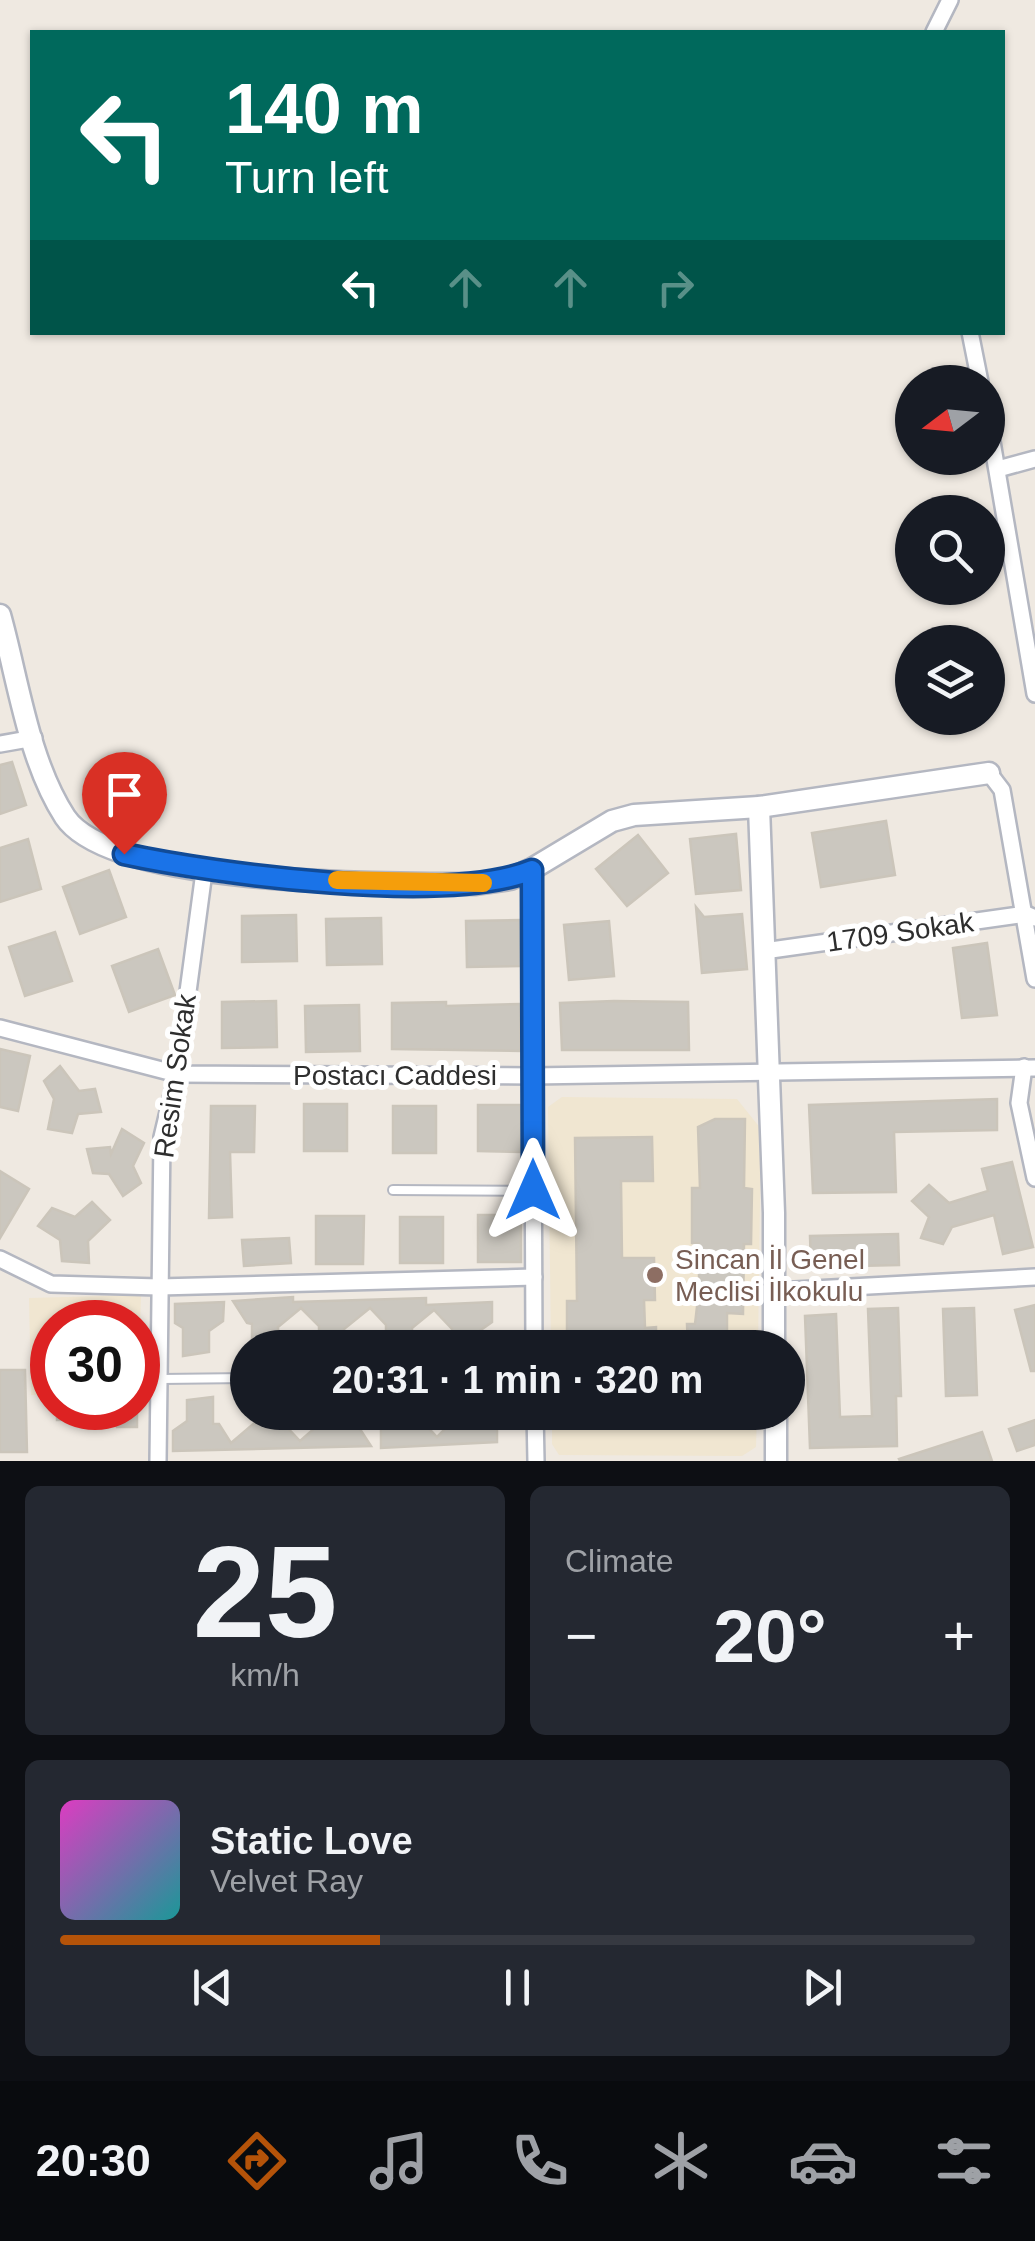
<!DOCTYPE html>
<meta charset="utf-8">
<style>
:root{--surface:#171b24;--page:#242831;--text:#f1f3f6;--muted:#9ea1a6;--line:#363941;--accent:#b45309}
body{margin:0;font-family:Arial,sans-serif;background:var(--page);color:var(--text);height:100vh;display:flex;flex-direction:column;font-size:38px;white-space:nowrap}
*{box-sizing:border-box;margin:0}
p{font-size:32px;color:var(--muted)}
.icon{flex:none;width:55px;height:55px;fill:none;stroke:currentColor;stroke-width:2;stroke-linecap:round;stroke-linejoin:round}
.map{position:relative;height:1461px;overflow:hidden}
.side{display:flex;flex-direction:column;gap:25px;padding:25px;background:#0d0f14;flex:1}
.side>*{flex:none}
.guide{position:absolute;left:30px;top:30px;width:975px;height:305px;border-radius:0px;box-shadow:0 2px 8px #0004;background:#00695c;color:#fff;overflow:hidden}
.needle{width:65px;rotate:254deg}
.buttons{position:absolute;left:895px;top:365px;display:grid;gap:20px}
.buttons a{display:grid;place-items:center;width:110px;height:110px;border-radius:50%;background:var(--surface);box-shadow:0 2px 8px #0004;font-size:50px}
.speed{position:absolute;left:30px;top:1300px;display:flex;gap:20px;font-size:50px;font-weight:700;text-align:center}
.speed>*{display:grid;place-content:center;width:130px;height:130px;border-radius:50%;background:var(--surface);box-shadow:0 2px 8px #0004;line-height:1}
.speed .limit{border:15px solid #d22;background:#fff;color:#111}
.pin{position:absolute;display:grid;place-items:center;width:85px;height:85px;color:#fff;margin:-102px -42px;border-radius:50% 50% 50% 0;rotate:-45deg;box-shadow:0 0 10px #0007}
.pin .icon{rotate:45deg}
.me{position:absolute;width:110px;margin:-55px;rotate:0deg;stroke-linejoin:round;filter:drop-shadow(0 0 8px #0008)}
.turn{display:flex;align-items:center;gap:35px;height:210px;padding:0 30px;font-size:45px}
.turn .icon{width:130px;height:130px;stroke-width:2.5}
.turn b{display:block;font-size:70px;line-height:85px}
.lanes{display:flex;align-items:center;height:95px;padding:0 30px;background:#0003;justify-content:center;gap:50px;direction:ltr}
.lanes .off{opacity:.35}
.big{font-size:75px;font-weight:600;line-height:1.1}
.side .card{flex:1;display:flex;flex-direction:column;justify-content:center;gap:15px;min-width:0;padding:0 35px;border-radius:15px;background:var(--page)}
.side .dial{align-items:center;gap:0}
.dial b{font-size:130px;line-height:1}
.song{display:flex;align-items:center;gap:30px}
.cover{width:120px;height:120px;border-radius:15px;background:linear-gradient(135deg,hsl(310 70% 55%),hsl(180 70% 35%))}
.played{height:10px;border-radius:5px;background:linear-gradient(90deg,var(--accent) 35%,var(--line) 35%)}
.keys{display:flex;justify-content:space-around;direction:ltr}
.heat{display:flex;justify-content:space-between;align-items:center;font-size:55px;direction:ltr}
.side .tiles{flex:1;display:grid;gap:25px;grid-template-columns:1fr 1fr}
.card:last-child{grid-column:span 2}
.trip{position:absolute;left:230px;top:1330px;width:575px;height:100px;border-radius:50px;background:var(--surface);box-shadow:0 2px 8px #0004;font-weight:600;line-height:100px;text-align:center}
.tabs{display:flex;height:160px;justify-content:space-around;align-items:center;background:#090b0e;color:var(--muted)}
.tabs .icon{width:70px;height:70px}
.tabs .on{color:var(--accent)}
.tabs b{font-size:45px;color:var(--text)}
.map>svg:first-child{display:block}
</style>
<div class="map">
<svg width="1035" height="1461" viewBox="0 0 1035 1461">
<rect width="100%" height="100%" fill="#efe9e1"/>
<g fill="#f0e6d1">
<path d="M562,1097L737,1099L761,1129L758,1347H551L548,1107Z"/>
<path d="M141,1295L138,1393V1322H52V1395H31L29,1298Z"/>
<path d="M552,1413H757L756,1447L742,1456L559,1455L552,1444Z"/>
</g>
<g fill="#cbc7bf" stroke="#cbc5ba" stroke-width="2.5">
<path d="M12,762L26,805L0,814V765Z"/>
<path d="M886,821L895,875L821,887L812,833Z"/>
<path d="M736,834L741,890L696,894L690,839Z"/>
<path d="M638,835L668,873L627,906L596,869Z"/>
<path d="M28,839L41,889L0,902V848Z"/>
<path d="M109,870L126,917L80,934L63,887Z"/>
<path d="M696,907L704,917L742,914L747,969L702,973Z"/>
<path d="M296,915L297,961L242,962V916Z"/>
<path d="M381,918L382,964L327,965L326,919Z"/>
<path d="M520,920L521,966L467,967L466,921Z"/>
<path d="M609,921L614,976L569,980L564,925Z"/>
<path d="M55,932L72,981L25,996L9,947Z"/>
<path d="M987,943L997,1015L962,1018L953,948Z"/>
<path d="M158,949L175,995L129,1012L112,966Z"/>
<path d="M276,1001L277,1047L222,1048V1002Z"/>
<path d="M614,1001L688,1002L689,1050H562L560,1003Z"/>
<path d="M446,1002V1006L520,1004L521,1051L392,1049V1003Z"/>
<path d="M359,1005L360,1051L306,1052L305,1006Z"/>
<path d="M0,1049L30,1056L18,1111L0,1107Z"/>
<path d="M60,1066L79,1091L95,1089L101,1112L78,1114L72,1133L48,1129L54,1099L44,1081Z"/>
<path d="M997,1099V1130L894,1132L896,1192L813,1193L809,1105Z"/>
<rect x="304" y="1104" width="43" height="47"/>
<path d="M478,1105H521V1152L478,1151Z"/>
<path d="M211,1106H255L254,1152H230L232,1217L209,1218Z"/>
<rect x="393" y="1106" width="43" height="47"/>
<path d="M715,1119H745L744,1188L752,1189L751,1244H744L743,1314L727,1313V1348H688L687,1324H695L699,1290V1243H692V1188H700L698,1127Z"/>
<path d="M122,1129L144,1143L133,1166L141,1183L123,1196L109,1174L93,1173L87,1149L110,1147L111,1154Z"/>
<path d="M652,1137L653,1181H621L622,1258H654L655,1300H644L645,1328L656,1327V1348H567V1301H577L575,1138Z"/>
<path d="M1012,1162L1033,1247L1003,1254L994,1215L952,1227L943,1244L921,1238L929,1217L912,1201L929,1185L949,1203L988,1191L982,1169Z"/>
<path d="M0,1171L29,1189L0,1238Z"/>
<path d="M92,1202L110,1220L88,1241L89,1263L62,1261L60,1240L38,1226L52,1208L75,1217Z"/>
<rect x="478" y="1215" width="43" height="47"/>
<path d="M316,1216H364L363,1264H316Z"/>
<rect x="400" y="1217" width="43" height="46"/>
<path d="M898,1234L899,1265L811,1267L810,1236Z"/>
<path d="M289,1238L291,1263L244,1266L242,1240Z"/>
<path d="M293,1297V1302L426,1298V1305L492,1302V1322L478,1332V1348H452V1329L434,1310L412,1328V1348H386V1325L370,1308L344,1329V1348H319V1326L301,1308L278,1327L279,1348H252V1324L247,1323L233,1301Z"/>
<path d="M224,1302L223,1321L209,1331V1352L183,1356V1328L175,1323V1304Z"/>
<path d="M1035,1305V1371H1031L1015,1310Z"/>
<path d="M898,1308L901,1396H896L897,1446L810,1448L805,1316L836,1314L840,1417L872,1416L868,1309Z"/>
<path d="M974,1308L977,1395L946,1396L943,1309Z"/>
<path d="M0,1370H25L27,1452H0Z"/>
<path d="M213,1397V1424H219L231,1443L258,1420L257,1412H283V1423L300,1441L324,1420V1412H350V1422L356,1423L371,1446L173,1451V1431L187,1421V1400Z"/>
<path d="M57,1408H137V1427H117V1419L57,1420Z"/>
<path d="M395,1412H421V1420L437,1437L462,1412H488L497,1423V1442L381,1448V1428L395,1418Z"/>
<path d="M1035,1420V1445L1017,1451L1009,1429Z"/>
<path d="M982,1432L992,1461H900L899,1459Z"/>
</g>
<g fill="none" stroke-linecap="round" stroke-linejoin="round">
<g stroke="#b4b7c1" stroke-width="12">
<g id="service">
<path d="M393,1190L533,1191"/>
<path d="M161,1379L248,1378"/>
</g>
</g>
<g stroke="#b4b7c1" stroke-width="20">
<g id="minor">
<path d="M934,32L950,0"/>
<path d="M970,332L980,382"/>
<path d="M988,418L1035,694"/>
<path d="M998,469L1035,459"/>
<path d="M0,744L34,738"/>
<path d="M989,773L1002,790L1035,979"/>
<path d="M532,869L534,1348"/>
<path d="M764,951L1026,914L1035,918"/>
<path d="M0,1028L177,1074L533,1076L1035,1068"/>
<path d="M1024,1067L1019,1103L1035,1178"/>
<path d="M0,1259L51,1284L159,1287L534,1277"/>
<path d="M776,1291L1035,1277"/>
<path d="M535,1412L536,1461"/>
<path d="M158,1461L162,1137L177,1074L204,872"/>
</g>
</g>
<g stroke="#b4b7c1" stroke-width="25">
<g id="tertiary">
<path d="M0,615C18,679 28,760 65,817C112,887 392,884 476,884L510,879L532,869L612,821L634,815L759,807L989,773"/>
<path d="M759,807L774,1213V1348"/>
<path d="M776,1412V1461"/>
</g>
</g>
<use href="#service" stroke="#fff" stroke-width="8"/>
<use href="#minor" stroke="#fff" stroke-width="15"/>
<use href="#tertiary" stroke="#fff" stroke-width="20"/>
</g>
<g fill="none" stroke-linecap="round" stroke-linejoin="round">
<g stroke="#114b97" stroke-width="25">
<path id="route" d="M124,854C216,874 448,905 532,870L533,1190"/>
</g>
<use href="#route" stroke="#1a73e8" stroke-width="18"/>
<path stroke="#f59e0b" stroke-width="18" d="M337,880L483,883"/>
</g>
<circle fill="#8d6e63" stroke="#fff" stroke-width="4" cx="655" cy="1275" r="10"/>
<g text-anchor="middle" dominant-baseline="central" stroke-width="10" stroke-linejoin="round" paint-order="stroke">
<g font-size="28" fill="#2e2e2e" stroke="#fff">
<text transform="translate(900 932) rotate(-8)">1709 Sokak</text>
<text x="395" y="1075">Postacı Caddesi</text>
<text transform="translate(175 1076) rotate(-82)">Resim Sokak</text>
</g>
<g font-size="28" fill="#785e54" stroke="#fff" text-anchor="start">
<text x="675" y="1259">Sincan İl Genel<tspan x="675" dy="32">Meclisi İlkokulu</tspan></text>
</g>
</g>
</svg>
<div class="buttons">
<a><svg class="needle" viewBox="-14 -14 28 28"><path d="M0-13l5 13h-10z" fill="#e53935"/><path d="M0 13l5-13h-10z" fill="#9ea1a6"/></svg></a>
<a><svg class="icon" aria-label="search" viewBox="0 0 24 24"><circle cx="10" cy="10" r="6"/><path d="M15 15l6 6"/></svg></a>
<a><svg class="icon" aria-label="layers" viewBox="0 0 24 24"><path d="M12 4l9 5-9 5-9-5zM3 14l9 5 9-5"/></svg></a>
</div>
<div class="speed"><div class="limit">30</div></div>
<div class="pin" style="left:124px;top:854px;background:#d93025"><svg class="icon" aria-label="arrive" viewBox="0 0 24 24"><path d="M6 21V4h12l-3 4 3 4H6"/></svg></div>
<svg class="me" style="left:533px;top:1190px" viewBox="-20 -20 40 40"><path d="M0-17L14 15 0 8-14 15z" fill="#1a73e8" stroke="#fff" stroke-width="4"/></svg>
<div class="trip">20:31 · 1 min · 320 m</div>
<div class="guide">
<div class="turn"><svg class="icon" aria-label="left" viewBox="0 0 24 24"><path d="M17 20v-9H6M10 6l-5 5 5 5"/></svg><div><b>140 m</b>Turn left</div></div>
<div class="lanes"><svg class="icon" aria-label="left" viewBox="0 0 24 24"><path d="M17 20v-9H6M10 6l-5 5 5 5"/></svg><svg class="icon off" aria-label="ahead" viewBox="0 0 24 24"><path d="M12 20V5M6 11l6-6 6 6"/></svg><svg class="icon off" aria-label="ahead" viewBox="0 0 24 24"><path d="M12 20V5M6 11l6-6 6 6"/></svg><svg class="icon off" aria-label="right" viewBox="0 0 24 24"><path d="M7 20v-9h11M14 6l5 5-5 5"/></svg></div>
</div>
</div>
<section class="side">
<div class="tiles">
<div class="card dial"><b>25</b><p>km/h</p></div>
<div class="card"><p>Climate</p>
<div class="heat"><a>−</a><b class="big">20°</b><a>+</a></div>
</div>
<div class="card">
<div class="song"><i class="cover"></i><div><b>Static Love</b><p>Velvet Ray</p></div></div>
<div class="played"></div>
<div class="keys"><svg class="icon" aria-label="previous" viewBox="0 0 24 24"><path d="M18 5L8 12l10 7zM5 5v14"/></svg><svg class="icon" aria-label="pause" viewBox="0 0 24 24"><path d="M8 5v14M16 5v14"/></svg><svg class="icon" aria-label="next" viewBox="0 0 24 24"><path d="M6 5l10 7-10 7zM19 5v14"/></svg></div>
</div>
</div>
</section>
<nav class="tabs">
<b>20:30</b>
<svg class="icon on" aria-label="directions" viewBox="0 0 24 24"><path d="M12 3l9 9-9 9-9-9zM9 14v-3h6M13 9l2 2-2 2"/></svg>
<svg class="icon" aria-label="music" viewBox="0 0 24 24"><path d="M9 18V5l10-2v13"/><circle cx="6" cy="18" r="3"/><circle cx="16" cy="16" r="3"/></svg>
<svg class="icon" aria-label="phone" viewBox="0 0 24 24"><path d="M5 4h4l2 5-3 2q2 4 5 5l2-3 5 2v4C11 20 4 13 5 4z"/></svg>
<svg class="icon" aria-label="climate" viewBox="0 0 24 24"><path d="M12 3v18M4 7l16 10M4 17L20 7"/></svg>
<svg class="icon" aria-label="car" viewBox="0 0 24 24"><path d="M5 17H2v-5l4-1 3-4h7l3 4 3 1v5h-3M9 17h6M6 11h13"/><circle cx="7" cy="17" r="2"/><circle cx="17" cy="17" r="2"/></svg>
<svg class="icon" aria-label="filters" viewBox="0 0 24 24"><path d="M4 7h16M4 17h16"/><circle cx="9" cy="7" r="2"/><circle cx="15" cy="17" r="2"/></svg>
</nav>
